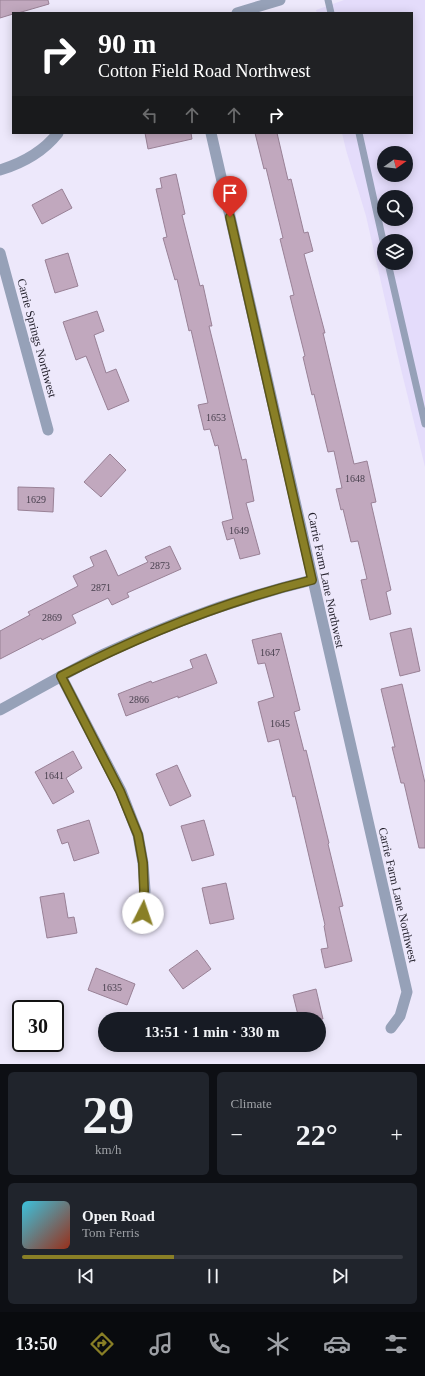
<!DOCTYPE html>
<meta charset="utf-8">
<style>
:root{--surface:#171b24;--page:#20242c;--text:#f1f3f6;--muted:#9ea1a6;--line:#363941;--accent:#897f26}
body{margin:0;font-family:Georgia,serif;background:var(--page);color:var(--text);height:100vh;display:flex;flex-direction:column;font-size:15px;white-space:nowrap}
*{box-sizing:border-box;margin:0}
p{font-size:13px;color:var(--muted)}
.icon{flex:none;width:22px;height:22px;fill:none;stroke:currentColor;stroke-width:2;stroke-linecap:round;stroke-linejoin:round}
.map{position:relative;height:1064px;overflow:hidden}
.sheet{display:flex;flex-direction:column;gap:8px;padding:8px;background:#0d0f14;flex:1}
.sheet>*{flex:none}
.guide{position:absolute;left:12px;top:12px;width:401px;height:122px;border-radius:0px;box-shadow:0 2px 10px #0003;background:#202124;color:#fff;overflow:hidden}
.needle{width:26px;rotate:75deg}
.fabs{position:absolute;left:377px;top:146px;display:grid;gap:8px}
.fabs a{display:grid;place-items:center;width:36px;height:36px;border-radius:50%;background:var(--surface);box-shadow:0 2px 10px #0003;font-size:20px}
.speed{position:absolute;left:12px;top:1000px;display:flex;gap:8px;font-size:20px;font-weight:700;text-align:center}
.speed>*{display:grid;place-content:center;width:52px;height:52px;border-radius:50%;background:var(--surface);box-shadow:0 2px 10px #0003;line-height:1}
.speed .limit{border:2px solid #111;border-radius:6px;background:#fff;color:#111}
.pin{position:absolute;display:grid;place-items:center;width:34px;height:34px;color:#fff;margin:-41px -17px;border-radius:50% 50% 50% 0;rotate:-45deg;box-shadow:0 0 4px #0007}
.pin .icon{rotate:45deg}
.me{position:absolute;width:44px;margin:-22px;rotate:4deg;stroke-linejoin:round;filter:drop-shadow(0 0 3px #0008)}
.turn{display:flex;align-items:center;gap:14px;height:84px;padding:0 20px;font-size:18px}
.turn .icon{width:52px;height:52px;stroke-width:2.5}
.turn b{display:block;font-size:28px;line-height:34px}
.lanes{display:flex;align-items:center;height:38px;padding:0 20px;background:#0003;justify-content:center;gap:20px;direction:ltr}
.lanes .off{opacity:.35}
.big{font-size:30px;font-weight:800;line-height:1.1}
.sheet .widget{flex:1;display:flex;flex-direction:column;justify-content:center;gap:6px;min-width:0;padding:0 14px;border-radius:6px;background:var(--page)}
.sheet .dial{align-items:center;gap:0}
.dial b{font-size:52px;line-height:1}
.song{display:flex;align-items:center;gap:12px}
.cover{width:48px;height:48px;border-radius:6px;background:linear-gradient(135deg,hsl(190 70% 55%),hsl(10 70% 35%))}
.played{height:4px;border-radius:2px;background:linear-gradient(90deg,var(--accent) 40%,var(--line) 40%)}
.keys{display:flex;justify-content:space-around;direction:ltr}
.heat{display:flex;justify-content:space-between;align-items:center;font-size:22px;direction:ltr}
.sheet .tiles{flex:1;display:grid;gap:8px;grid-template-columns:1fr 1fr}
.widget:last-child{grid-column:span 2}
.trip{position:absolute;left:98px;top:1012px;width:228px;height:40px;border-radius:20px;background:var(--surface);box-shadow:0 2px 10px #0003;font-weight:800;line-height:40px;text-align:center}
.tabs{display:flex;height:64px;justify-content:space-around;align-items:center;background:#090b0e;color:var(--muted)}
.tabs .icon{width:28px;height:28px}
.tabs .current{color:var(--accent)}
.tabs b{font-size:18px;color:var(--text)}
.map>svg:first-child{display:block}
</style>
<div class="map">
<svg width="425" height="1064" viewBox="0 0 425 1064">
<rect width="100%" height="100%" fill="#ede8fb"/>
<path fill="#e4dcfb" fill-rule="evenodd" d="M344,0H425V467L398,357L366,216L346,150L342,133H412V13H317L316,10ZM384,153H406V175H384ZM384,197H406V219H384ZM384,241H406V263H384Z"/>
<g fill="#c1a8be" stroke="#998196">
<path d="M0,0H48L49,4L18,13H13V14L0,18Z"/>
<path d="M145,133H191L192,139L148,149Z"/>
<path d="M255,133H277L288,180L291,179L304,233L308,232L313,251L304,254L325,333H323L354,464L367,461L376,502L371,503L391,590L386,592L391,614L370,620L361,580L367,579L358,541L351,542L343,509L341,510L336,489L342,488L334,451L328,452L314,394L312,395L303,357L305,356L290,296L294,295L280,239L283,238L266,168L264,169Z"/>
<path d="M176,174L185,214L182,215L200,286L203,285L212,326H209L242,460L246,459L254,501L246,503L260,554L240,559L234,538L227,540L222,522L233,519L218,445L215,446L210,429L204,430L198,405L208,403L191,330L189,331L177,279L175,280L163,238L167,237L156,189L162,188L160,178Z"/>
<path d="M62,189L72,208L42,224L32,205Z"/>
<path d="M68,253L78,286L55,293L45,260Z"/>
<path d="M97,311L104,331L94,335L106,373L116,369L129,401L108,410L86,356L76,360L63,322Z"/>
<path d="M110,454L126,470L101,497L84,482Z"/>
<path d="M18,487L54,488L53,512L18,510Z"/>
<path d="M170,546L181,569L127,593L129,597L112,605L108,598L72,615L76,623L42,640L41,638L0,659V631L30,615L28,612L78,586L73,576L94,566L90,557L106,550L118,576L148,562L145,557Z"/>
<path d="M411,628L420,671L400,676L390,633Z"/>
<path d="M281,633L300,710L294,712L304,751L306,750L329,843L328,844L343,906L339,907L352,961L325,968L321,949L328,948L324,926L325,925L295,796L293,797L279,739L268,742L258,702L274,697L265,663L258,664L252,640Z"/>
<path d="M206,654L217,683L178,698V696L126,716L118,694L151,681L152,683L193,668L190,660Z"/>
<path d="M402,684L425,783V848H419L404,783H401L392,747H395L381,689Z"/>
<path d="M73,751L82,768L66,778L74,792L53,804L35,772Z"/>
<path d="M177,765L191,796L170,806L156,774Z"/>
<path d="M89,820L99,853L74,861L68,842L62,844L57,830Z"/>
<path d="M204,820L214,855L192,861L181,826Z"/>
<path d="M226,883L234,919L210,924L202,888Z"/>
<path d="M64,893L68,918L74,917L77,933L47,938L40,897Z"/>
<path d="M197,950L211,969L183,989L169,970Z"/>
<path d="M96,968L135,984L127,1005L88,990Z"/>
<path d="M316,989L323,1019H299L293,995Z"/>
</g>
<g fill="none" stroke-linecap="round" stroke-linejoin="round">
<g stroke="#96a1b8" stroke-width="7">
<path d="M328,0L331,13"/>
<path d="M359,133L384,245"/>
<path d="M388,263L425,424"/>
</g>
<g stroke="#96a1b8" stroke-width="11">
<path d="M237,13L280,0"/>
<path d="M211,133L407,992L400,1016L391,1028"/>
<path d="M0,170C23,163 43,152 58,133"/>
<path d="M0,253L48,430"/>
<path d="M61,676L121,791L138,835L143,863L145,890L143,913"/>
<path d="M0,710C35,691 69,671 104,654C170,623 242,597 312,580"/>
</g>
</g>
<g fill="none" stroke-linecap="round" stroke-linejoin="round">
<g stroke="#595319" stroke-width="10">
<path id="route" d="M143,913L144,890L143,863L138,835L120,791L61,676C141,635 225,601 312,580L230,217"/>
</g>
<use href="#route" stroke="#897f26" stroke-width="7"/>
</g>
<g text-anchor="middle" dominant-baseline="central" stroke-width="3" stroke-linejoin="round" paint-order="stroke">
<g font-size="10" fill="#48404e">
<text x="216" y="417">1653</text>
<text x="355" y="478">1648</text>
<text x="36" y="499">1629</text>
<text x="239" y="530">1649</text>
<text x="160" y="565">2873</text>
<text x="101" y="587">2871</text>
<text x="52" y="617">2869</text>
<text x="270" y="652">1647</text>
<text x="139" y="699">2866</text>
<text x="280" y="723">1645</text>
<text x="54" y="775">1641</text>
<text x="112" y="987">1635</text>
</g>
<g font-size="12" fill="#201d28" stroke="#ede8fb">
<text transform="translate(37 338) rotate(75)">Carrie Springs Northwest</text>
<text transform="translate(326 580) rotate(78)">Carrie Farm Lane Northwest</text>
<text transform="translate(398 895) rotate(77)">Carrie Farm Lane Northwest</text>
</g>
</g>
</svg>
<div class="fabs">
<a><svg class="needle" viewBox="-14 -14 28 28"><path d="M0-13l5 13h-10z" fill="#e53935"/><path d="M0 13l5-13h-10z" fill="#9ea1a6"/></svg></a>
<a><svg class="icon" aria-label="search" viewBox="0 0 24 24"><circle cx="10" cy="10" r="6"/><path d="M15 15l6 6"/></svg></a>
<a><svg class="icon" aria-label="layers" viewBox="0 0 24 24"><path d="M12 4l9 5-9 5-9-5zM3 14l9 5 9-5"/></svg></a>
</div>
<div class="speed"><div class="limit">30</div></div>
<div class="pin" style="left:230px;top:217px;background:#d93025"><svg class="icon" aria-label="arrive" viewBox="0 0 24 24"><path d="M6 21V4h12l-3 4 3 4H6"/></svg></div>
<svg class="me" style="left:143px;top:913px" viewBox="-20 -20 40 40"><circle r="19" fill="#fff"/><path d="M0-13L10 11 0 6-10 11z" fill="#897f26"/></svg>
<div class="trip">13:51 · 1 min · 330 m</div>
<div class="guide">
<div class="turn"><svg class="icon" aria-label="right" viewBox="0 0 24 24"><path d="M7 20v-9h11M14 6l5 5-5 5"/></svg><div><b>90 m</b>Cotton Field Road Northwest</div></div>
<div class="lanes"><svg class="icon off" aria-label="left" viewBox="0 0 24 24"><path d="M17 20v-9H6M10 6l-5 5 5 5"/></svg><svg class="icon off" aria-label="ahead" viewBox="0 0 24 24"><path d="M12 20V5M6 11l6-6 6 6"/></svg><svg class="icon off" aria-label="ahead" viewBox="0 0 24 24"><path d="M12 20V5M6 11l6-6 6 6"/></svg><svg class="icon" aria-label="right" viewBox="0 0 24 24"><path d="M7 20v-9h11M14 6l5 5-5 5"/></svg></div>
</div>
</div>
<section class="sheet">
<div class="tiles">
<div class="widget dial"><b>29</b><p>km/h</p></div>
<div class="widget"><p>Climate</p>
<div class="heat"><a>−</a><b class="big">22°</b><a>+</a></div>
</div>
<div class="widget">
<div class="song"><i class="cover"></i><div><b>Open Road</b><p>Tom Ferris</p></div></div>
<div class="played"></div>
<div class="keys"><svg class="icon" aria-label="previous" viewBox="0 0 24 24"><path d="M18 5L8 12l10 7zM5 5v14"/></svg><svg class="icon" aria-label="pause" viewBox="0 0 24 24"><path d="M8 5v14M16 5v14"/></svg><svg class="icon" aria-label="next" viewBox="0 0 24 24"><path d="M6 5l10 7-10 7zM19 5v14"/></svg></div>
</div>
</div>
</section>
<nav class="tabs">
<b>13:50</b>
<svg class="icon current" aria-label="directions" viewBox="0 0 24 24"><path d="M12 3l9 9-9 9-9-9zM9 14v-3h6M13 9l2 2-2 2"/></svg>
<svg class="icon" aria-label="music" viewBox="0 0 24 24"><path d="M9 18V5l10-2v13"/><circle cx="6" cy="18" r="3"/><circle cx="16" cy="16" r="3"/></svg>
<svg class="icon" aria-label="phone" viewBox="0 0 24 24"><path d="M5 4h4l2 5-3 2q2 4 5 5l2-3 5 2v4C11 20 4 13 5 4z"/></svg>
<svg class="icon" aria-label="climate" viewBox="0 0 24 24"><path d="M12 3v18M4 7l16 10M4 17L20 7"/></svg>
<svg class="icon" aria-label="car" viewBox="0 0 24 24"><path d="M5 17H2v-5l4-1 3-4h7l3 4 3 1v5h-3M9 17h6M6 11h13"/><circle cx="7" cy="17" r="2"/><circle cx="17" cy="17" r="2"/></svg>
<svg class="icon" aria-label="filters" viewBox="0 0 24 24"><path d="M4 7h16M4 17h16"/><circle cx="9" cy="7" r="2"/><circle cx="15" cy="17" r="2"/></svg>
</nav>
